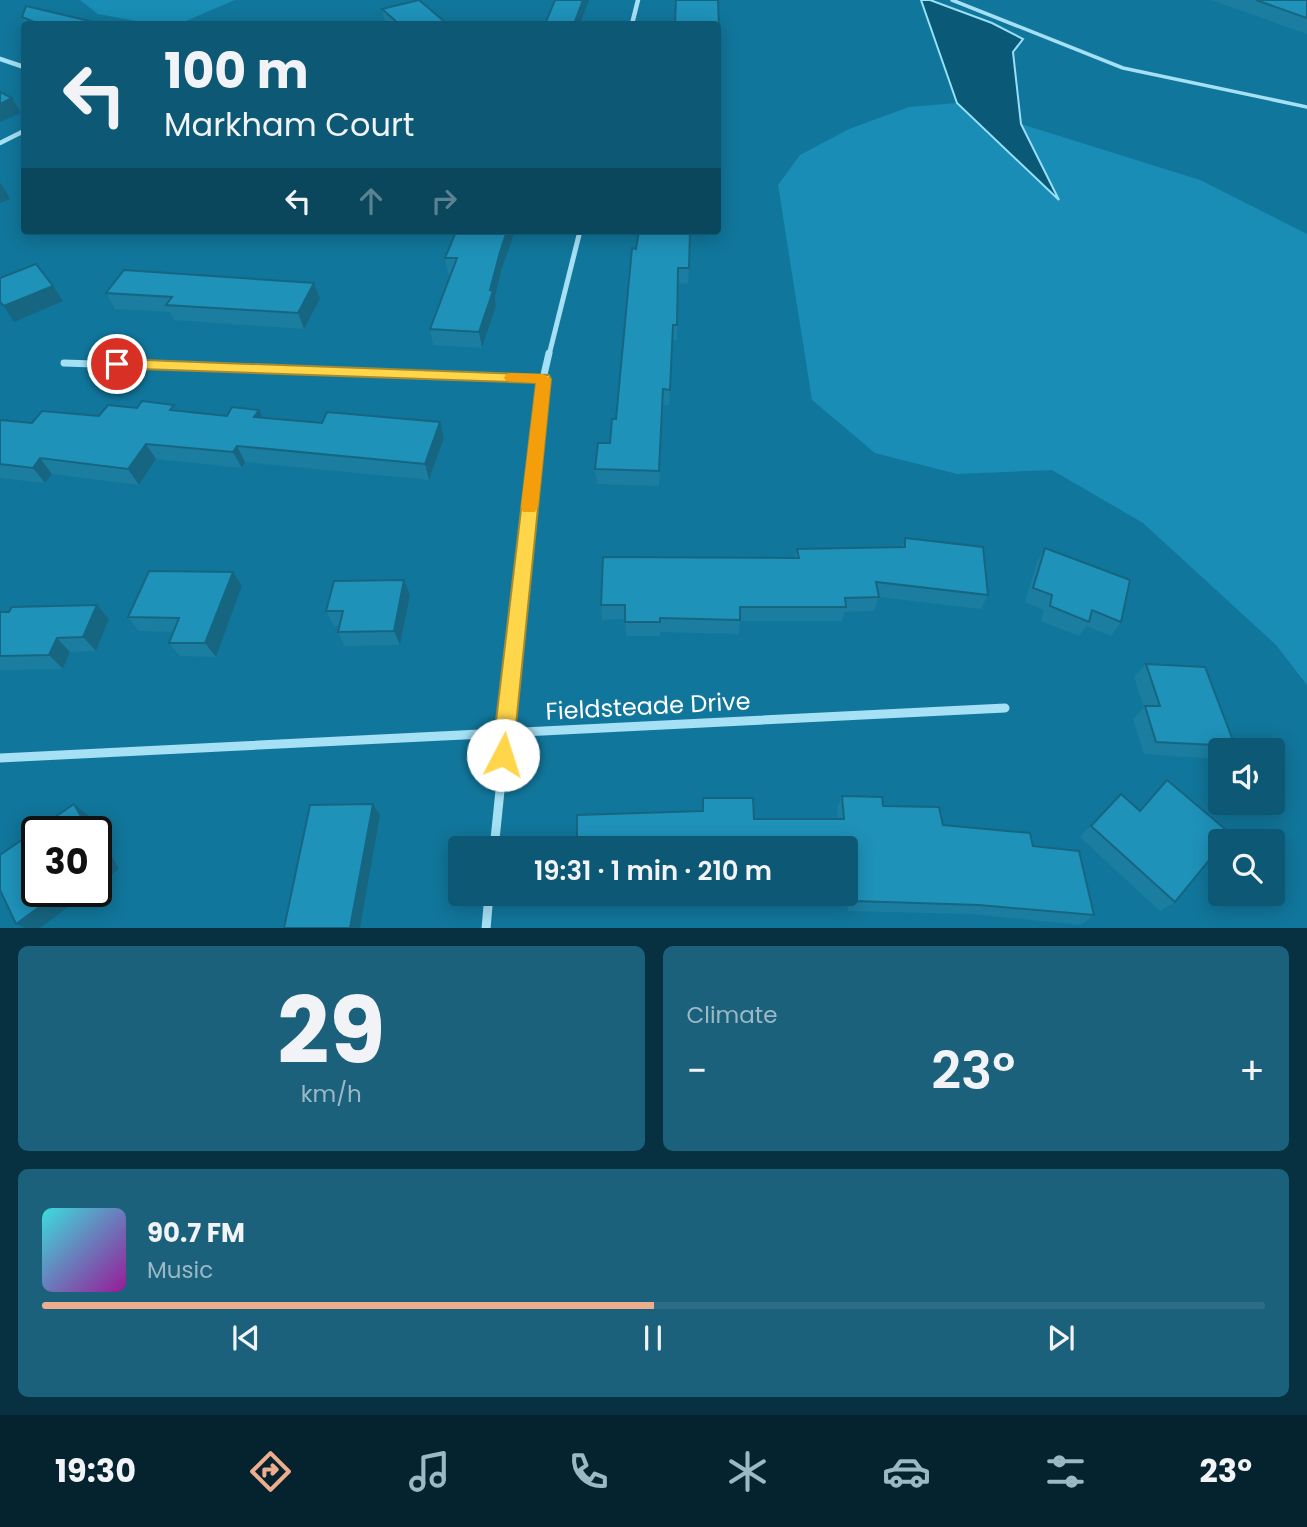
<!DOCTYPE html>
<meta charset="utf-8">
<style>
:root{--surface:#0d5874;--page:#1b617c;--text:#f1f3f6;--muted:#9ab8c5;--line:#2d6e86;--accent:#eead8d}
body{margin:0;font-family:Poppins,sans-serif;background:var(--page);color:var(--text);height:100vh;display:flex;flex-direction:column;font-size:26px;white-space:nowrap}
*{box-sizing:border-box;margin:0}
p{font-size:23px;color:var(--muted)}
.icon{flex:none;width:38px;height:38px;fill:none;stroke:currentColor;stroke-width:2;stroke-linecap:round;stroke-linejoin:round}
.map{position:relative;height:928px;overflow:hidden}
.details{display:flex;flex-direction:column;gap:18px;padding:18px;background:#073040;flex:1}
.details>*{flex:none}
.top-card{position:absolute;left:21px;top:21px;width:700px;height:214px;border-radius:7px;box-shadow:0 4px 18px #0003;background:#0d5874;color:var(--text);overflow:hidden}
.fabs{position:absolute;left:1208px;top:738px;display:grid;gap:14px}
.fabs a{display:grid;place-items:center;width:77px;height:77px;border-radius:7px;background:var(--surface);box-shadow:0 4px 18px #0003;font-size:35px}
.speed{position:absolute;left:21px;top:816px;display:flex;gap:14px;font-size:35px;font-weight:700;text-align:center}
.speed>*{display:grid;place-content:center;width:91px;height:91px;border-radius:50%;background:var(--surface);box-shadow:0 4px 18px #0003;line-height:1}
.speed .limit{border:4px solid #111;border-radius:10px;background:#fff;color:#111}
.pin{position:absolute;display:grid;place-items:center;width:60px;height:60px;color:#fff;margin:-30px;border:4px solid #fff;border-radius:50%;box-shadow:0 2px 7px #0007}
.me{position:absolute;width:77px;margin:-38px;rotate:5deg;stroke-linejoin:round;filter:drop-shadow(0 0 5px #0008)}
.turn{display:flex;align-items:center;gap:24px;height:147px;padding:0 28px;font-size:32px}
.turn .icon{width:91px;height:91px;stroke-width:2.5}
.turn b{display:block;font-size:49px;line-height:60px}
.lanes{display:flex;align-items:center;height:66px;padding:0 28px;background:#0003;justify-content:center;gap:35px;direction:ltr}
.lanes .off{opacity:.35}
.big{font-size:52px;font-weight:600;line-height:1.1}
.details .card{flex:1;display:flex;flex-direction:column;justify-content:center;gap:10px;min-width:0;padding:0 24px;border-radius:10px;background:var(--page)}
.details .dial{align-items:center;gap:0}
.dial b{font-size:91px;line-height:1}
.song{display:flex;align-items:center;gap:21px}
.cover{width:84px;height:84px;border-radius:10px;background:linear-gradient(135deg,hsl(180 70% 55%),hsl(300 70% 35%))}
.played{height:7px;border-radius:4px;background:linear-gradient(90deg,var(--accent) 50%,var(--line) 50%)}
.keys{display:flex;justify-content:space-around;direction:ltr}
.heat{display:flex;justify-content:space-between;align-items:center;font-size:38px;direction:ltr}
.details .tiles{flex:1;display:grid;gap:18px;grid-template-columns:1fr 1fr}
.card:last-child{grid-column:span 2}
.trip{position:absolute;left:448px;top:836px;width:410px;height:70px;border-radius:7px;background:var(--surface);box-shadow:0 4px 18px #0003;font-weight:600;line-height:70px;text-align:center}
.menu{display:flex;height:112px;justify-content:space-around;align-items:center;background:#05232e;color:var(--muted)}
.menu .icon{width:49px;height:49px}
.menu .current{color:var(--accent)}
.menu b{font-size:32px;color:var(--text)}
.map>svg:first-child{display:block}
</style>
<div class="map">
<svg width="1307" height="929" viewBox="0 0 1307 929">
<rect width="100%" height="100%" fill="#11769b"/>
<g fill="#198db6">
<path d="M80,0H235L186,21L147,23L98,14Z"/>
<path d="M957,103L1057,198L1021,124L1200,180L1307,234V685L1276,645L1143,523L1052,470L957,474L875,453L812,400L778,185L800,155L849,129L909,107Z"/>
</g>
<path fill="#0a5977" stroke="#97e0f7" stroke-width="2" d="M921,0H930L992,23L1023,39L1013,52L1021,124L1059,200L957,103Z"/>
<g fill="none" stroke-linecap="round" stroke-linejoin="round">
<path stroke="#a5e0f4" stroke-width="3.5" d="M952,0L1123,68L1307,107"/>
<g stroke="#a5e0f4" stroke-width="4.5">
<path d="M632,24L638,0"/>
<path d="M0,59L24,67"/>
<path d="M0,143L24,131"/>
</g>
<path stroke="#a5e0f4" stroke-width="5" d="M549,355L580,231"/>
<g stroke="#a5e0f4" stroke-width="7">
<path d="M64,363L543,379"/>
<path d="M519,608L543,379L549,353"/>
</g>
<g stroke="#a5e0f4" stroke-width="9">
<path d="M0,758L1005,708"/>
<path d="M494,849L519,606"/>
<path d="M486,929L489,894"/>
</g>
</g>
<g fill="#1b7ea0">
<path d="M1211,0H1307V34Z"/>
<path d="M382,9L447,24H387L385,23Z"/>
<path d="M22,17L102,24H26Z"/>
<path d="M691,231L688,284L677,283V340H673L669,405H663L659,486L597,484L595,469L610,443L616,419L636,249Z"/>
<path d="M455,234L502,268L495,297L496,306L482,348L433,345L430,329L451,274L448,273L445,258Z"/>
<path d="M106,293L320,299L304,329L174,320L170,312L115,309Z"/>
<path d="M137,408L227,416L259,410L263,418L444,438L429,480L245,462L242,468L156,459L139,485L52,474L45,483L0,478V420L32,423L99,416Z"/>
<path d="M905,538L988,595L981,609L879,597L874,611L845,612L842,621H740L739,634L660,632V636H626L625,619L602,620L601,605L795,558L797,549L902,547Z"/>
<path d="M1045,548L1121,622L1111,636L1086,626L1079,636L1041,621L1044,610L1025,602L1037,562Z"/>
<path d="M242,586L216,657L180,656L169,643L173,632L139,631L128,617Z"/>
<path d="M410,595L400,645L345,646L338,632L340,626H334L326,611Z"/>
<path d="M97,605L109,619L96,651L70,652L63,669L2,670L0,669V612Z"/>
<path d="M1146,664L1235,746L1230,751H1220V759L1144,754L1133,719L1144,707L1134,677Z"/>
<path d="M1167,780L1175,902L1160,911L1080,837L1121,794L1138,810Z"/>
<path d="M842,796L883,806L943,825L1033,846L1094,915L1081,925L970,914L848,911L847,898H705V894H845V849L702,811L703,798L754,819H838L837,808Z"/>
<path d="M577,894H687L578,898Z"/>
</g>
<g fill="#166682">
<path d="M583,0H589L580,24H574Z"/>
<path d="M12,98L21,113L0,122V104Z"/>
<path d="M1,183L10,199L0,203V184Z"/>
<path d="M507,231H515L502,268L495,297L496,306L482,348L479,332L500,252Z"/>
<path d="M314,283L320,299L304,329L298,313Z"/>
<path d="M53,286L63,301L14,322L4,306Z"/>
<path d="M259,410L266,425L254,417Z"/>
<path d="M440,422L444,438L429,480L425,464Z"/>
<path d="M146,444L156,459L139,485L128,469Z"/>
<path d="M237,446L245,462L242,468L233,452Z"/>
<path d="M40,458L52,474L45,483L33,468Z"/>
<path d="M233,572L242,586L216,657L205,643Z"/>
<path d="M404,580L410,595L400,645L394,631Z"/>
<path d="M97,605L109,619L96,651L83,637Z"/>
<path d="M57,638L70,652L63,669L49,655Z"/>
<path d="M74,804L89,816L119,869L96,886V831H89Z"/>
<path d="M373,804L380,815L360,928H350Z"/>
<path d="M61,891H90L40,928H25L16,924Z"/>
</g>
<g fill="#1f92ba" stroke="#166682" stroke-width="2">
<path d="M419,0L446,23V24H399L382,9Z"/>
<path d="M555,0H583L574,24H545Z"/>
<path d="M676,0H718L719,28H718V24H675Z"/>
<path d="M1256,0H1307V18Z"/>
<path d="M26,6L102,24H39L22,17Z"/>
<path d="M0,92L12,98L0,104Z"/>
<path d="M461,231H507L500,252L490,290L493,291L479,332L430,329L457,258H445L455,234H460Z"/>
<path d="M639,231H690L689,268H678L677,325H673L670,390L663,389L659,471L595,469L598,443H610L612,419H616L632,248L636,249Z"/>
<path d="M36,264L53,286L4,306L0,302V278Z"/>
<path d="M124,270L314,283L298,313L166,305L172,297L106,293Z"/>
<path d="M142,401L174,405L170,410L227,416L232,407L259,410L254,417L322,423L327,412L440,422L425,464L237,446L233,452L146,444L128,469L40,458L33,468L0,464V420L32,423L42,411L99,416L108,405L137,408Z"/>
<path d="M905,538L983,547L988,595L876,582L879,597L845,598L846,607H740V620L660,618V622H625V605H601L603,557L799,558L797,549L905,547Z"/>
<path d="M1045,548L1130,580L1121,622L1092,610L1089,622L1050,606L1052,595L1033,588Z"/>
<path d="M149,571L233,572L205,643H169L179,618L128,617Z"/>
<path d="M404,580L394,631L338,632L343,611H326L334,581Z"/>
<path d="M97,605L83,637L57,638L49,655L0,656V612H9L12,607Z"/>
<path d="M1146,664L1205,667L1235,746L1156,742L1145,706H1160Z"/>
<path d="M1167,780L1231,834L1224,842H1220V847L1175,902L1091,826L1121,794L1140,811Z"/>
<path d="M842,796L882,797L883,806L939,807L943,825L1030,833L1033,846L1079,851L1094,915L979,905L854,901L852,888H845V849H577V815L703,811V798H753L754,819H844Z"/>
<path d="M74,804L89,831H37V891H61L16,924L0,890V855Z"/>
<path d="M373,804L350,928H284L310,805Z"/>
<path d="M96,844L104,859L96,864Z"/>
</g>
<path fill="#ffd54a" stroke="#a68a30" stroke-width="2" d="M117,359L549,375L551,379L513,755L510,762L503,765L495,762L492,755L536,383L112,368L110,364Z"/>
<path fill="#f59e0b" d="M511,373L543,374L551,379L538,507L535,512H523L521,507L536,383L506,381L504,378L506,374Z"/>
<g text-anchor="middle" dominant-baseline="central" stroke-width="7" stroke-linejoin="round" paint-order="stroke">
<g font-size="24" fill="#fff" stroke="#11769b">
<text transform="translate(648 706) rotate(-3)">Fieldsteade Drive</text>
</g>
</g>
</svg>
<div class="fabs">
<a><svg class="icon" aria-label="sound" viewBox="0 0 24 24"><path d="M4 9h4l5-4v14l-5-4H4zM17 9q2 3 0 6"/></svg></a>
<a><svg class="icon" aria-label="search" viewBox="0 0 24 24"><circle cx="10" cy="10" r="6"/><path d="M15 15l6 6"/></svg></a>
</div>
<div class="speed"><div class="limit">30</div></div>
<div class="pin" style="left:117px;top:364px;background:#d93025"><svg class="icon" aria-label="arrive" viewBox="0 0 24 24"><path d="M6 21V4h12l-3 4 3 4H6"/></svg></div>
<svg class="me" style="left:503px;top:755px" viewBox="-20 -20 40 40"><circle r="19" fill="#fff"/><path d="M0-13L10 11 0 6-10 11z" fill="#ffd54a"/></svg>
<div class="trip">19:31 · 1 min · 210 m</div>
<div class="top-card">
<div class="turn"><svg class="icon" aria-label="left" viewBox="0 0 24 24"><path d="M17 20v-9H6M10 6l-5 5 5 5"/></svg><div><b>100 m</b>Markham Court</div></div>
<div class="lanes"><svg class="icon" aria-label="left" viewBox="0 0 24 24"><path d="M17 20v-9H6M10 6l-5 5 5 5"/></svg><svg class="icon off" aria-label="ahead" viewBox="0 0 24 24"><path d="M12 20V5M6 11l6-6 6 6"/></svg><svg class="icon off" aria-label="right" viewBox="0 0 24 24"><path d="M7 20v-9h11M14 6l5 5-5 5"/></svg></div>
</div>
</div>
<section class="details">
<div class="tiles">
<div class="card dial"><b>29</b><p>km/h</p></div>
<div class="card"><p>Climate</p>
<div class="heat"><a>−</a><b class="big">23°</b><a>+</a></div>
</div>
<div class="card">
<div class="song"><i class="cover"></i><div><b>90.7 FM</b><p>Music</p></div></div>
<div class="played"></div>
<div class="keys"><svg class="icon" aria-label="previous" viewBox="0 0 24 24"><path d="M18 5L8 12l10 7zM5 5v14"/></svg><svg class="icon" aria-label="pause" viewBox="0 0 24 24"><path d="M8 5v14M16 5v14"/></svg><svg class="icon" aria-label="next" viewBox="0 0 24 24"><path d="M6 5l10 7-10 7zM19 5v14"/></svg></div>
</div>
</div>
</section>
<nav class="menu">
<b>19:30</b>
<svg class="icon current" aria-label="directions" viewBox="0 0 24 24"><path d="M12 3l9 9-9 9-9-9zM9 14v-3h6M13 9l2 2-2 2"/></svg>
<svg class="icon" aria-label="music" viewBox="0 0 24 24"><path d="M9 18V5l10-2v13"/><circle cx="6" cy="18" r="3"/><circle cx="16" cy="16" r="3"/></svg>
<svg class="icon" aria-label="phone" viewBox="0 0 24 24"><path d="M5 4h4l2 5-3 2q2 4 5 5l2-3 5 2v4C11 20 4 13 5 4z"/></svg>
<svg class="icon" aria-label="climate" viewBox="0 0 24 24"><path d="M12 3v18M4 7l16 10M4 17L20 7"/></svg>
<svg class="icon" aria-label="car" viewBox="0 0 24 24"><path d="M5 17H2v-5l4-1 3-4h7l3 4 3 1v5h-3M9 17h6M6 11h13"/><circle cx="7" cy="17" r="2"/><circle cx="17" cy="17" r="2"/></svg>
<svg class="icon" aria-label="filters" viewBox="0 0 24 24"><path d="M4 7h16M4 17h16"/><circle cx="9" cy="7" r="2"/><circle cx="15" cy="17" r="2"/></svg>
<b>23°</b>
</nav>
